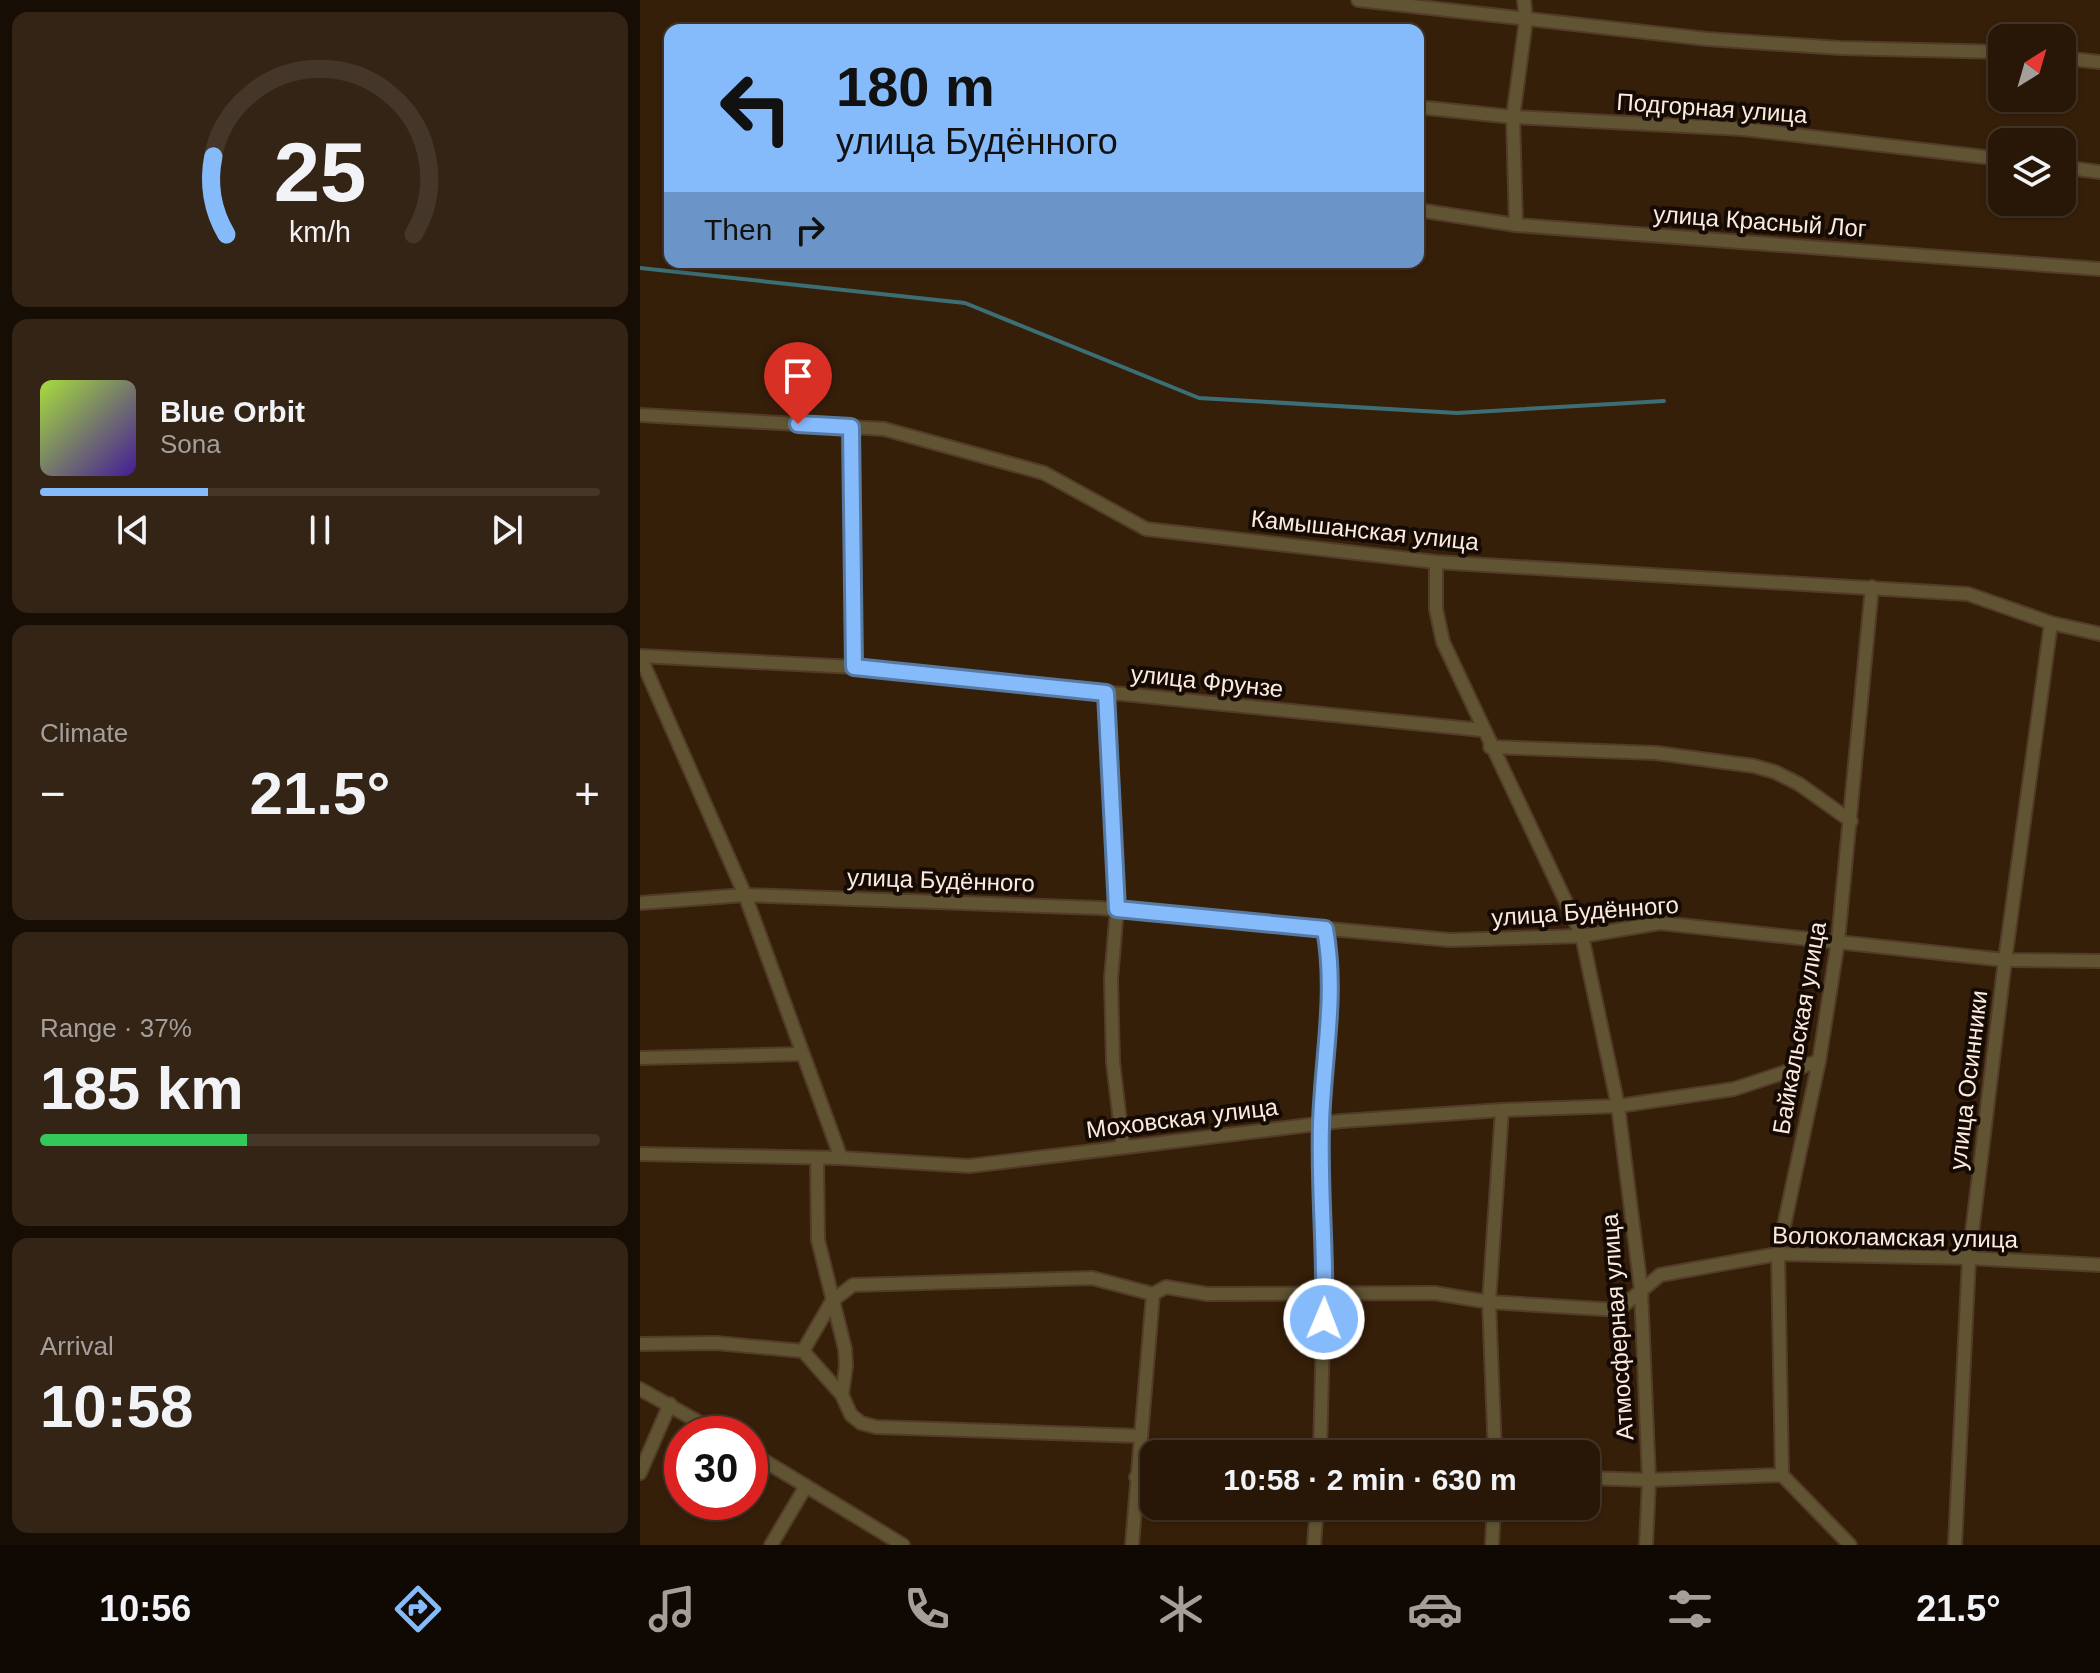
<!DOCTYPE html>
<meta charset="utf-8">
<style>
:root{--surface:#281707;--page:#342415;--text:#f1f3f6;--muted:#a59f9b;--line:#443628;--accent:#86bbfb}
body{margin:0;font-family:Arial,sans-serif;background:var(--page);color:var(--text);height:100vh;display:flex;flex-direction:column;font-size:30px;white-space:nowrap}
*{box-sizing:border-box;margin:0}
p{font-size:26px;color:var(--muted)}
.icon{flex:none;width:44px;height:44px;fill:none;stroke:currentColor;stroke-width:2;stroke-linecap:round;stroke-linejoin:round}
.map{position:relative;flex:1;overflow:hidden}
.details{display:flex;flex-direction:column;gap:12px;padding:12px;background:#160d04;width:640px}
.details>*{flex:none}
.hud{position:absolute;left:24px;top:24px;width:760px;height:244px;border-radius:16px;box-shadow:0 2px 6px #0004,0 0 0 2px var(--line);background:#86bbfb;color:#111;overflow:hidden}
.needle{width:52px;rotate:37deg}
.fabs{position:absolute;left:1348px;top:24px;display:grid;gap:16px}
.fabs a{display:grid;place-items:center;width:88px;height:88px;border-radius:16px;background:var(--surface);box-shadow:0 2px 6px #0004,0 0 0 2px var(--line);font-size:40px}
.speed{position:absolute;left:24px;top:1416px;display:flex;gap:16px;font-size:40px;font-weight:700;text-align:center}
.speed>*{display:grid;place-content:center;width:104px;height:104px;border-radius:50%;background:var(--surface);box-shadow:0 2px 6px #0004,0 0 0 2px var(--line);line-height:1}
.speed .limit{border:12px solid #d22;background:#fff;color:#111}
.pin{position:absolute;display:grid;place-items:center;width:68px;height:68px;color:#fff;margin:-82px -34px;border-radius:50% 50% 50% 0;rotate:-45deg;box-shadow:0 0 8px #0007}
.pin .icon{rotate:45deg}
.me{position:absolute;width:88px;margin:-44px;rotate:1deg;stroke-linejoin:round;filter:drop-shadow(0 0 6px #0008)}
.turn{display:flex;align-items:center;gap:28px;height:168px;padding:0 40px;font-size:36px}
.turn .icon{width:104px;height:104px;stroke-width:2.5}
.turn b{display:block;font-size:56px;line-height:68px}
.then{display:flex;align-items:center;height:76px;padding:0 40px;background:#0003;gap:16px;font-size:30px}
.big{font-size:60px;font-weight:700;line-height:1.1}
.details .widget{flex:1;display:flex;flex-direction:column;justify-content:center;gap:12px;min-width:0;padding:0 28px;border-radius:16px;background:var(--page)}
.details .dial{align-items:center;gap:0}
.dial svg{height:208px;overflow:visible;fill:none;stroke:var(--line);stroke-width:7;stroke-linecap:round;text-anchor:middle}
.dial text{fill:var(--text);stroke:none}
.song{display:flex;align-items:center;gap:24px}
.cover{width:96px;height:96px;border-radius:12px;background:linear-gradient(135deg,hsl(80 70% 55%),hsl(260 70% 35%))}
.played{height:8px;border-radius:4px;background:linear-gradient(90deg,var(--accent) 30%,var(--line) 30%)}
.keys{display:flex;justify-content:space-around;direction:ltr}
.heat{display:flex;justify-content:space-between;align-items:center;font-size:44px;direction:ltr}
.charge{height:12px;border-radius:6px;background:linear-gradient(90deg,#34c759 37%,var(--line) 0)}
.trip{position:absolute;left:500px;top:1440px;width:460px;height:80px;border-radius:16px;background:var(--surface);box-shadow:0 2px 6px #0004,0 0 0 2px var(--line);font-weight:700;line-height:80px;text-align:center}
.tabs{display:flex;height:128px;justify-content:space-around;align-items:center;background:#100903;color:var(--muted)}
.tabs .icon{width:56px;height:56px}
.tabs .on{color:var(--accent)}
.tabs b{font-size:36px;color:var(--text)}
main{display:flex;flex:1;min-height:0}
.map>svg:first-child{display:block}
</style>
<main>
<section class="details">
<div class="widget dial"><svg viewBox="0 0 100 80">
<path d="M14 69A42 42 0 1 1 86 69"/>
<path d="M14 69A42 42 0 0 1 9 39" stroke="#86bbfb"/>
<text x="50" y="56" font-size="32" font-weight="700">25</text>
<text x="50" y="72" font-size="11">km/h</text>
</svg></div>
<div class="widget">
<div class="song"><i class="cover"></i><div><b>Blue Orbit</b><p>Sona</p></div></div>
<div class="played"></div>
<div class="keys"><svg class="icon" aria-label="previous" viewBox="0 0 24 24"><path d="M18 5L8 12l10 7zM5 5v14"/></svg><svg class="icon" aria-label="pause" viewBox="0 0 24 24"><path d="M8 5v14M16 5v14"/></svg><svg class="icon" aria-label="next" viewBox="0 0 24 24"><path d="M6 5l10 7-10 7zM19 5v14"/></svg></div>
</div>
<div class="widget"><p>Climate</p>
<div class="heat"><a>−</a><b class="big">21.5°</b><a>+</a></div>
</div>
<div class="widget"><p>Range · 37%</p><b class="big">185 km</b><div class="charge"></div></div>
<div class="widget"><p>Arrival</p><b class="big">10:58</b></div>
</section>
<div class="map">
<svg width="1460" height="1545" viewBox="0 0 1460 1545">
<rect width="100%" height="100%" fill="#361f09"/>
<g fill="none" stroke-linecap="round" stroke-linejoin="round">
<path stroke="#3b6f75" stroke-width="4" d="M0,268L325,303L559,398L817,413L1024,401"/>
<g stroke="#523c27" stroke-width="16">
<g id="street">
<path d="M718,0L1067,39L1200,48L1362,52"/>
<path d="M1422,58L1460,62"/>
<path d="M778,107L873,117L1103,129L1362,159"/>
<path d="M1422,167L1460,172"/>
<path d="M778,210L876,225L1460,269"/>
<path d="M876,225L873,117L886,20L884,0"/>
<path d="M0,415L244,429L404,473L506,529L796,562L1328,594L1411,623L1460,634"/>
<path d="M211,427L214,667"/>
<path d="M796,562V609L803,642L942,936L978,1106L1001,1289L1009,1480L1006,1545"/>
<path d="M0,656L214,667L842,730"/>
<path d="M0,656L105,895L201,1158"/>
<path d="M466,693L477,909L471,979L473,1062L483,1147"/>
<path d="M850,747L1016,753L1114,766L1135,772L1159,784L1211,821"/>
<path d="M0,903L105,895L459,908L810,940L942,936L1020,923L1365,960L1460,961"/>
<path d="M0,1058L161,1054"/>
<path d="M0,1154L201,1158L329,1166L702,1121L862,1110L978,1106L1094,1089L1179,1061"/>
<path d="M177,1158L178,1240L205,1349L206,1366L202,1395"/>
<path d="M0,1344L76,1343L163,1351L192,1301L213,1285L452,1278L513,1294L526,1287L567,1294L794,1293L849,1302L978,1310L1020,1275L1138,1254L1329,1258L1460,1265"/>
<path d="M163,1351L202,1395L211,1415L221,1423L236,1427L500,1436"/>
<path d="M0,1389L80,1434"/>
<path d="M110,1452L263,1545"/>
<path d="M680,1454L684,1292L681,1123L691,1013L690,955L685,929"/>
<path d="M855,1454L849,1302L862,1110"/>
<path d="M0,1473L30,1404"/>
<path d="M1142,1475L1138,1254L1179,1061L1198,941L1232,587"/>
<path d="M496,1477L514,1478"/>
<path d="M946,1478L1009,1480L1142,1475L1210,1545"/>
<path d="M131,1545L166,1486"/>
<path d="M492,1545L513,1294"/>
<path d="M674,1545L677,1506"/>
<path d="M852,1545L854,1506"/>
<path d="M1315,1545L1329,1258L1365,960L1411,623"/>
</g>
</g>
<use href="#street" stroke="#605432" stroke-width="12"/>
</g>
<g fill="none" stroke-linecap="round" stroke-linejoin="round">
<g stroke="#577aa3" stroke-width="20">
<path id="route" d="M158,424L211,427L214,667L466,693L477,909L685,929C697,994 683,1058 681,1124C679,1189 686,1254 684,1319"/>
</g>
<use href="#route" stroke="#86bbfb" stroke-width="14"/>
</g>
<g text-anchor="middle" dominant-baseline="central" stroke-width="8" stroke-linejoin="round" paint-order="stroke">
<g font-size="24" fill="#fbebde" stroke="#160b04">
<text transform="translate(1072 108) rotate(4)">Подгорная улица</text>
<text transform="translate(1120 221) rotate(4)">улица Красный Лог</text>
<text transform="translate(725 530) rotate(6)">Камышанская улица</text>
<text transform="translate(567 681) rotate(6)">улица Фрунзе</text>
<text transform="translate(301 880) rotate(2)">улица Будённого</text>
<text transform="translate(945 911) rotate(-4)">улица Будённого</text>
<text transform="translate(1159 1028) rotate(-80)">Байкальская улица</text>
<text transform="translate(1328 1080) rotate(-83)">улица Осинники</text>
<text transform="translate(542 1118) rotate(-7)">Моховская улица</text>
<text transform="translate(1255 1237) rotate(1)">Волоколамская улица</text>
<text transform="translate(977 1327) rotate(-94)">Атмосферная улица</text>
</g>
</g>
</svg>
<div class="fabs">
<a><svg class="needle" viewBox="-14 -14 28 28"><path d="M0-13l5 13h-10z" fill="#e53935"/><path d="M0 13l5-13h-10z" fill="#a59f9b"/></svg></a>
<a><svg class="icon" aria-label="layers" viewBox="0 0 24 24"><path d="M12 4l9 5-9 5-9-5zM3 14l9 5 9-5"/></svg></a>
</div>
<div class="speed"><div class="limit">30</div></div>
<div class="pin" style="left:158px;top:424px;background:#d93025"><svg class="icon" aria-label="arrive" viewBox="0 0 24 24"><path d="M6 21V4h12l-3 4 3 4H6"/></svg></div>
<svg class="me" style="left:684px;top:1319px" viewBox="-20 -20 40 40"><circle r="17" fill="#86bbfb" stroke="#fff" stroke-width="3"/><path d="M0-11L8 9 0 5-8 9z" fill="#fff"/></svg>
<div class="trip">10:58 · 2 min · 630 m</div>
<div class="hud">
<div class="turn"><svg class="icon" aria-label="left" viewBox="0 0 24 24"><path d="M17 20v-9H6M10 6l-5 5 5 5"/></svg><div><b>180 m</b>улица Будённого</div></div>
<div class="then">Then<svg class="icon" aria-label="right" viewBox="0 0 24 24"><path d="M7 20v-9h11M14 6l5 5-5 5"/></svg></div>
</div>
</div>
</main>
<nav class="tabs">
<b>10:56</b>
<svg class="icon on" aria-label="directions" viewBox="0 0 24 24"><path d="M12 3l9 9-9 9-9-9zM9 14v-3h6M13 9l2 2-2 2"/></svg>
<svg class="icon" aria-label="music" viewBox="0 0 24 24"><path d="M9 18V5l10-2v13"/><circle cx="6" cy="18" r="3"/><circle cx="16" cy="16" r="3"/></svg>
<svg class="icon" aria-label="phone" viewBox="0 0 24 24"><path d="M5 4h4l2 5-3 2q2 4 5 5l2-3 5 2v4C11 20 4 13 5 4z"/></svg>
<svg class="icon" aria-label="climate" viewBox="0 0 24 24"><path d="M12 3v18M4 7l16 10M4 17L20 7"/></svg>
<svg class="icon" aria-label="car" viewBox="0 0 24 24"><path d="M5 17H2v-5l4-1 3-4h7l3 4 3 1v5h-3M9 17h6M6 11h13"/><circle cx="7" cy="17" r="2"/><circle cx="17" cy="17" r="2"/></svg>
<svg class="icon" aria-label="filters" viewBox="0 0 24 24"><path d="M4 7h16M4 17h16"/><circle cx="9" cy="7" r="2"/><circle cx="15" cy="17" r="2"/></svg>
<b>21.5°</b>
</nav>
